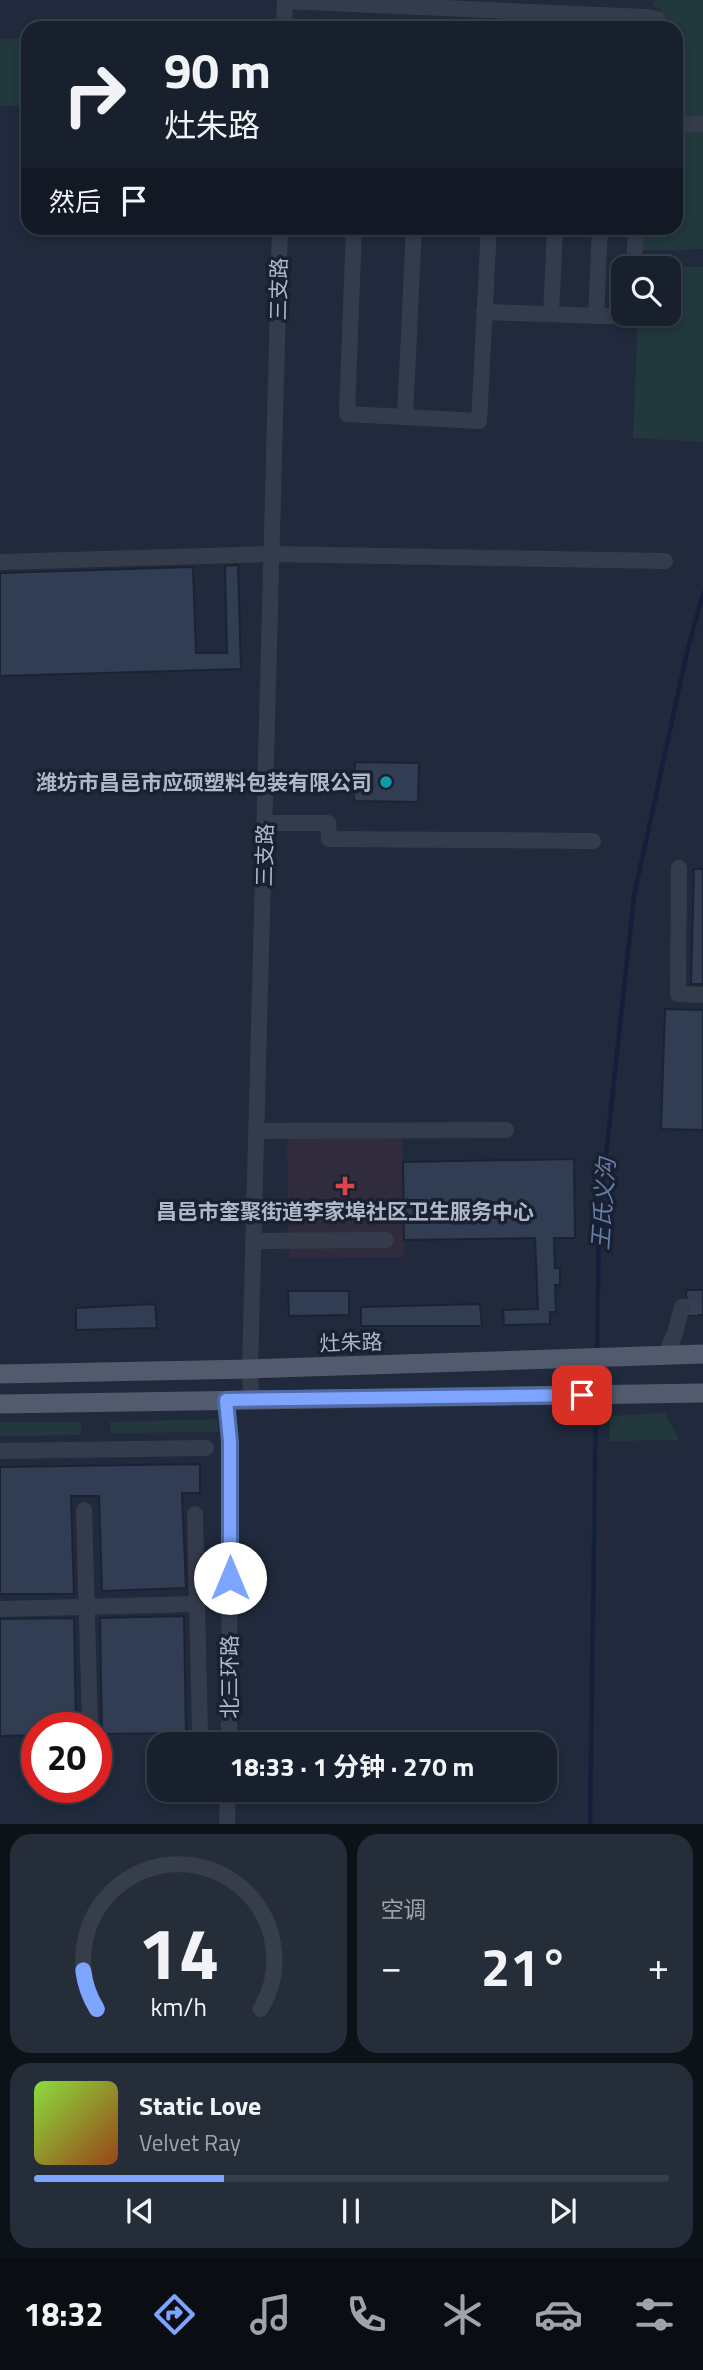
<!DOCTYPE html>
<html lang="zh">
<meta charset="utf-8">
<style>
:root{--surface:#18202d;--page:#252d39;--text:#f1f3f6;--muted:#9fa3aa;--line:#363e49;--accent:#7da5ff}
body{margin:0;font-family:"Titillium Web","Noto Sans SC",sans-serif;background:var(--page);color:var(--text);height:100vh;display:flex;flex-direction:column;font-size:26px;white-space:nowrap}
*{box-sizing:border-box;margin:0}
p{font-size:23px;color:var(--muted)}
.icon{flex:none;width:38px;height:38px;fill:none;stroke:currentColor;stroke-width:2;stroke-linecap:round;stroke-linejoin:round}
.map{position:relative;height:1824px;overflow:hidden}
.drawer{display:flex;flex-direction:column;gap:10px;padding:10px;background:#0d1219;flex:1}
.drawer>*{flex:none}
.guide{position:absolute;left:21px;top:21px;width:662px;height:214px;border-radius:21px;box-shadow:0 4px 10px #0003,0 0 0 2px var(--line);background:#18202d;color:var(--text);overflow:hidden}
.tools{position:absolute;left:611px;top:256px;display:grid;gap:14px}
.tools a{display:grid;place-items:center;width:70px;height:70px;border-radius:14px;background:var(--surface);box-shadow:0 4px 10px #0003,0 0 0 2px var(--line);font-size:35px}
.speed{position:absolute;left:21px;top:1712px;display:flex;gap:14px;font-size:35px;font-weight:700;text-align:center}
.speed>*{display:grid;place-content:center;width:91px;height:91px;border-radius:50%;background:var(--surface);box-shadow:0 4px 10px #0003,0 0 0 2px var(--line);line-height:1}
.speed .limit{border:10px solid #d22;background:#fff;color:#111}
.pin{position:absolute;display:grid;place-items:center;width:60px;height:60px;color:#fff;margin:-30px;border-radius:14px;box-shadow:0 4px 10px #0006}
.me{position:absolute;width:77px;margin:-38px;rotate:0deg;stroke-linejoin:round;filter:drop-shadow(0 0 5px #0008)}
.turn{display:flex;align-items:center;gap:24px;height:147px;padding:0 28px;font-size:32px}
.turn .icon{width:91px;height:91px;stroke-width:2.5}
.turn b{display:block;font-size:49px;line-height:60px}
.then{display:flex;align-items:center;height:66px;padding:0 28px;background:#0003;gap:14px;font-size:26px}
.big{font-size:52px;font-weight:700;line-height:1.1}
.drawer .card{flex:1;display:flex;flex-direction:column;justify-content:center;gap:10px;min-width:0;padding:0 24px;border-radius:21px;background:var(--page)}
.drawer .dial{align-items:center;gap:0}
.dial svg{height:182px;overflow:visible;fill:none;stroke:var(--line);stroke-width:7;stroke-linecap:round;text-anchor:middle}
.dial text{fill:var(--text);stroke:none}
.song{display:flex;align-items:center;gap:21px}
.cover{width:84px;height:84px;border-radius:10px;background:linear-gradient(135deg,hsl(90 70% 55%),hsl(20 70% 35%))}
.played{height:7px;border-radius:4px;background:linear-gradient(90deg,var(--accent) 30%,var(--line) 30%)}
.keys{display:flex;justify-content:space-around;direction:ltr}
.heat{display:flex;justify-content:space-between;align-items:center;font-size:38px;direction:ltr}
.drawer .tiles{flex:1;display:grid;gap:10px;grid-template-columns:1fr 1fr}
.card:last-child{grid-column:span 2}
.trip{position:absolute;left:147px;top:1732px;width:410px;height:70px;border-radius:21px;background:var(--surface);box-shadow:0 4px 10px #0003,0 0 0 2px var(--line);font-weight:700;line-height:70px;text-align:center}
.tab-bar{display:flex;height:112px;justify-content:space-around;align-items:center;background:#0a0d12;color:var(--muted)}
.tab-bar .icon{width:49px;height:49px}
.tab-bar .current{color:var(--accent)}
.tab-bar b{font-size:32px;color:var(--text)}
.map>svg:first-child{display:block}
</style>
<div class="map">
<svg width="703" height="1824" viewBox="0 0 703 1824">
<rect width="100%" height="100%" fill="#202a3c"/>
<path fill="#302c3d" d="M402,1135L404,1257L289,1258L287,1137Z"/>
<g fill="#22383d">
<path d="M654,0H703V118L676,119V28H661V9L653,6Z"/>
<path d="M28,38V105L0,106V39Z"/>
<path d="M676,129H703V249L641,251L642,228H676Z"/>
<path d="M640,267H703V442L633,438L638,313H668V268Z"/>
<path d="M665,1413L679,1440L610,1441V1416Z"/>
<path d="M218,1419V1432L111,1433L110,1422Z"/>
<path d="M0,1422H81V1435L0,1436Z"/>
</g>
<g fill="none" stroke-linecap="round" stroke-linejoin="round">
<g stroke="#13203b" stroke-width="4.5">
<path d="M597,1351L599,1220L634,896L687,652L703,593"/>
<path d="M596,1389L597,1363"/>
<path d="M590,1824L596,1401"/>
</g>
</g>
<g fill="#313d53" stroke="#1b2333" stroke-width="2">
<path d="M238,565L241,669L0,676V573L193,567L196,653H227L225,566Z"/>
<path d="M355,762L419,763L418,802L354,801Z"/>
<path d="M694,869H703V984H691Z"/>
<path d="M665,1009L703,1010V1130L661,1129Z"/>
<path d="M574,1159L575,1238H554L555,1268H560V1285H555L556,1312H550V1324L504,1325L503,1310L538,1309L535,1238L404,1240L403,1162Z"/>
<path d="M686,1290H703V1315H691L692,1305L686,1297Z"/>
<path d="M288,1291H349V1315L289,1316Z"/>
<path d="M155,1304L157,1328L76,1330V1308Z"/>
<path d="M480,1304L482,1326H361V1307Z"/>
<path d="M200,1464V1493H182L186,1588L102,1591L99,1496H71L74,1594H0V1467Z"/>
<path d="M184,1616L186,1733L102,1734L100,1618Z"/>
<path d="M74,1618L76,1727H37V1735L0,1736V1619Z"/>
</g>
<g fill="none" stroke-linecap="round" stroke-linejoin="round">
<path stroke="#353f51" stroke-width="16" stroke-dasharray="16 8" stroke-linecap="butt" d="M682,1307H703"/>
<g stroke="#343c4c" stroke-width="16">
<path d="M285,1L645,17L657,19V28"/>
<path d="M284,28L285,0"/>
<path d="M499,28V27"/>
<path d="M676,125L703,124"/>
<path d="M354,228L347,414L479,421L489,228"/>
<path d="M634,268L636,228"/>
<path d="M484,312L632,317V313"/>
<path d="M551,314L555,228"/>
<path d="M596,316L600,228"/>
<path d="M405,417L414,228"/>
<path d="M0,562L271,554L665,561"/>
<path d="M265,823H328L329,839L593,841"/>
<path d="M679,868L678,994L703,995"/>
<path d="M257,1131L506,1130"/>
<path d="M254,1241L386,1240"/>
<path d="M666,1354L675,1333L682,1307"/>
<path d="M251,1399L250,1369L280,228"/>
<path d="M226,1400L230,1442L229,1745"/>
<path d="M0,1451L206,1448"/>
<path d="M84,1510L90,1727"/>
<path d="M195,1514L200,1732"/>
<path d="M0,1609L197,1604"/>
<path d="M227,1824L228,1790"/>
</g>
<g stroke="#525b6d" stroke-width="19">
<path d="M0,1374L250,1369L703,1354"/>
<path d="M0,1404L703,1393"/>
</g>
</g>
<g fill="none" stroke-linecap="round" stroke-linejoin="round">
<g stroke="#516ba6" stroke-width="18">
<path id="route" d="M230,1578V1442L226,1400L582,1395"/>
</g>
<use href="#route" stroke="#7da5ff" stroke-width="12"/>
</g>
<circle fill="#0f9aa8" stroke="#192131" stroke-width="2.5" cx="386" cy="782" r="7"/>
<path fill="#e0444e" stroke="#192131" stroke-width="2.5" d="M341.5 1175.5h7v7h7v7h-7v7h-7v-7h-7v-7h7z"/>
<g text-anchor="middle" dominant-baseline="central" stroke-width="7" stroke-linejoin="round" paint-order="stroke">
<g font-size="21" fill="#afb7c8" stroke="#192131">
<text transform="translate(278 289) rotate(-89)">三支路</text>
<text transform="translate(264 855) rotate(-89)">三支路</text>
<text transform="translate(351 1342) rotate(-2)">灶朱路</text>
<text transform="translate(229 1677) rotate(-90)">北三环路</text>
</g>
<g font-size="21" font-weight="bold" fill="#afb7c8" stroke="#192131" text-anchor="end">
<text x="372" y="782">潍坊市昌邑市应硕塑料包装有限公司</text>
<text x="345" y="1211" text-anchor="middle">昌邑市奎聚街道李家埠社区卫生服务中心</text>
</g>
<g font-size="23" font-style="italic" fill="#647dab" stroke="#192131">
<text transform="translate(603 1204) rotate(-86)">王氏义沟</text>
</g>
</g>
</svg>
<div class="tools">
<a><svg class="icon" aria-label="search" viewBox="0 0 24 24"><circle cx="10" cy="10" r="6"/><path d="M15 15l6 6"/></svg></a>
</div>
<div class="speed"><div class="limit">20</div></div>
<div class="pin" style="left:582px;top:1395px;background:#d93025"><svg class="icon" aria-label="arrive" viewBox="0 0 24 24"><path d="M6 21V4h12l-3 4 3 4H6"/></svg></div>
<svg class="me" style="left:230px;top:1578px" viewBox="-20 -20 40 40"><circle r="19" fill="#fff"/><path d="M0-13L10 11 0 6-10 11z" fill="#7da5ff"/></svg>
<div class="trip">18:33 · 1 分钟 · 270 m</div>
<div class="guide">
<div class="turn"><svg class="icon" aria-label="right" viewBox="0 0 24 24"><path d="M7 20v-9h11M14 6l5 5-5 5"/></svg><div><b>90 m</b>灶朱路</div></div>
<div class="then">然后<svg class="icon" aria-label="arrive" viewBox="0 0 24 24"><path d="M6 21V4h12l-3 4 3 4H6"/></svg></div>
</div>
</div>
<section class="drawer">
<div class="tiles">
<div class="card dial"><svg viewBox="0 0 100 80">
<path d="M14 69A42 42 0 1 1 86 69"/>
<path d="M14 69A42 42 0 0 1 8 52" stroke="#7da5ff"/>
<text x="50" y="56" font-size="32" font-weight="700">14</text>
<text x="50" y="72" font-size="11">km/h</text>
</svg></div>
<div class="card"><p>空调</p>
<div class="heat"><a>−</a><b class="big">21°</b><a>+</a></div>
</div>
<div class="card">
<div class="song"><i class="cover"></i><div><b>Static Love</b><p>Velvet Ray</p></div></div>
<div class="played"></div>
<div class="keys"><svg class="icon" aria-label="previous" viewBox="0 0 24 24"><path d="M18 5L8 12l10 7zM5 5v14"/></svg><svg class="icon" aria-label="pause" viewBox="0 0 24 24"><path d="M8 5v14M16 5v14"/></svg><svg class="icon" aria-label="next" viewBox="0 0 24 24"><path d="M6 5l10 7-10 7zM19 5v14"/></svg></div>
</div>
</div>
</section>
<nav class="tab-bar">
<b>18:32</b>
<svg class="icon current" aria-label="directions" viewBox="0 0 24 24"><path d="M12 3l9 9-9 9-9-9zM9 14v-3h6M13 9l2 2-2 2"/></svg>
<svg class="icon" aria-label="music" viewBox="0 0 24 24"><path d="M9 18V5l10-2v13"/><circle cx="6" cy="18" r="3"/><circle cx="16" cy="16" r="3"/></svg>
<svg class="icon" aria-label="phone" viewBox="0 0 24 24"><path d="M5 4h4l2 5-3 2q2 4 5 5l2-3 5 2v4C11 20 4 13 5 4z"/></svg>
<svg class="icon" aria-label="climate" viewBox="0 0 24 24"><path d="M12 3v18M4 7l16 10M4 17L20 7"/></svg>
<svg class="icon" aria-label="car" viewBox="0 0 24 24"><path d="M5 17H2v-5l4-1 3-4h7l3 4 3 1v5h-3M9 17h6M6 11h13"/><circle cx="7" cy="17" r="2"/><circle cx="17" cy="17" r="2"/></svg>
<svg class="icon" aria-label="filters" viewBox="0 0 24 24"><path d="M4 7h16M4 17h16"/><circle cx="9" cy="7" r="2"/><circle cx="15" cy="17" r="2"/></svg>
</nav>
